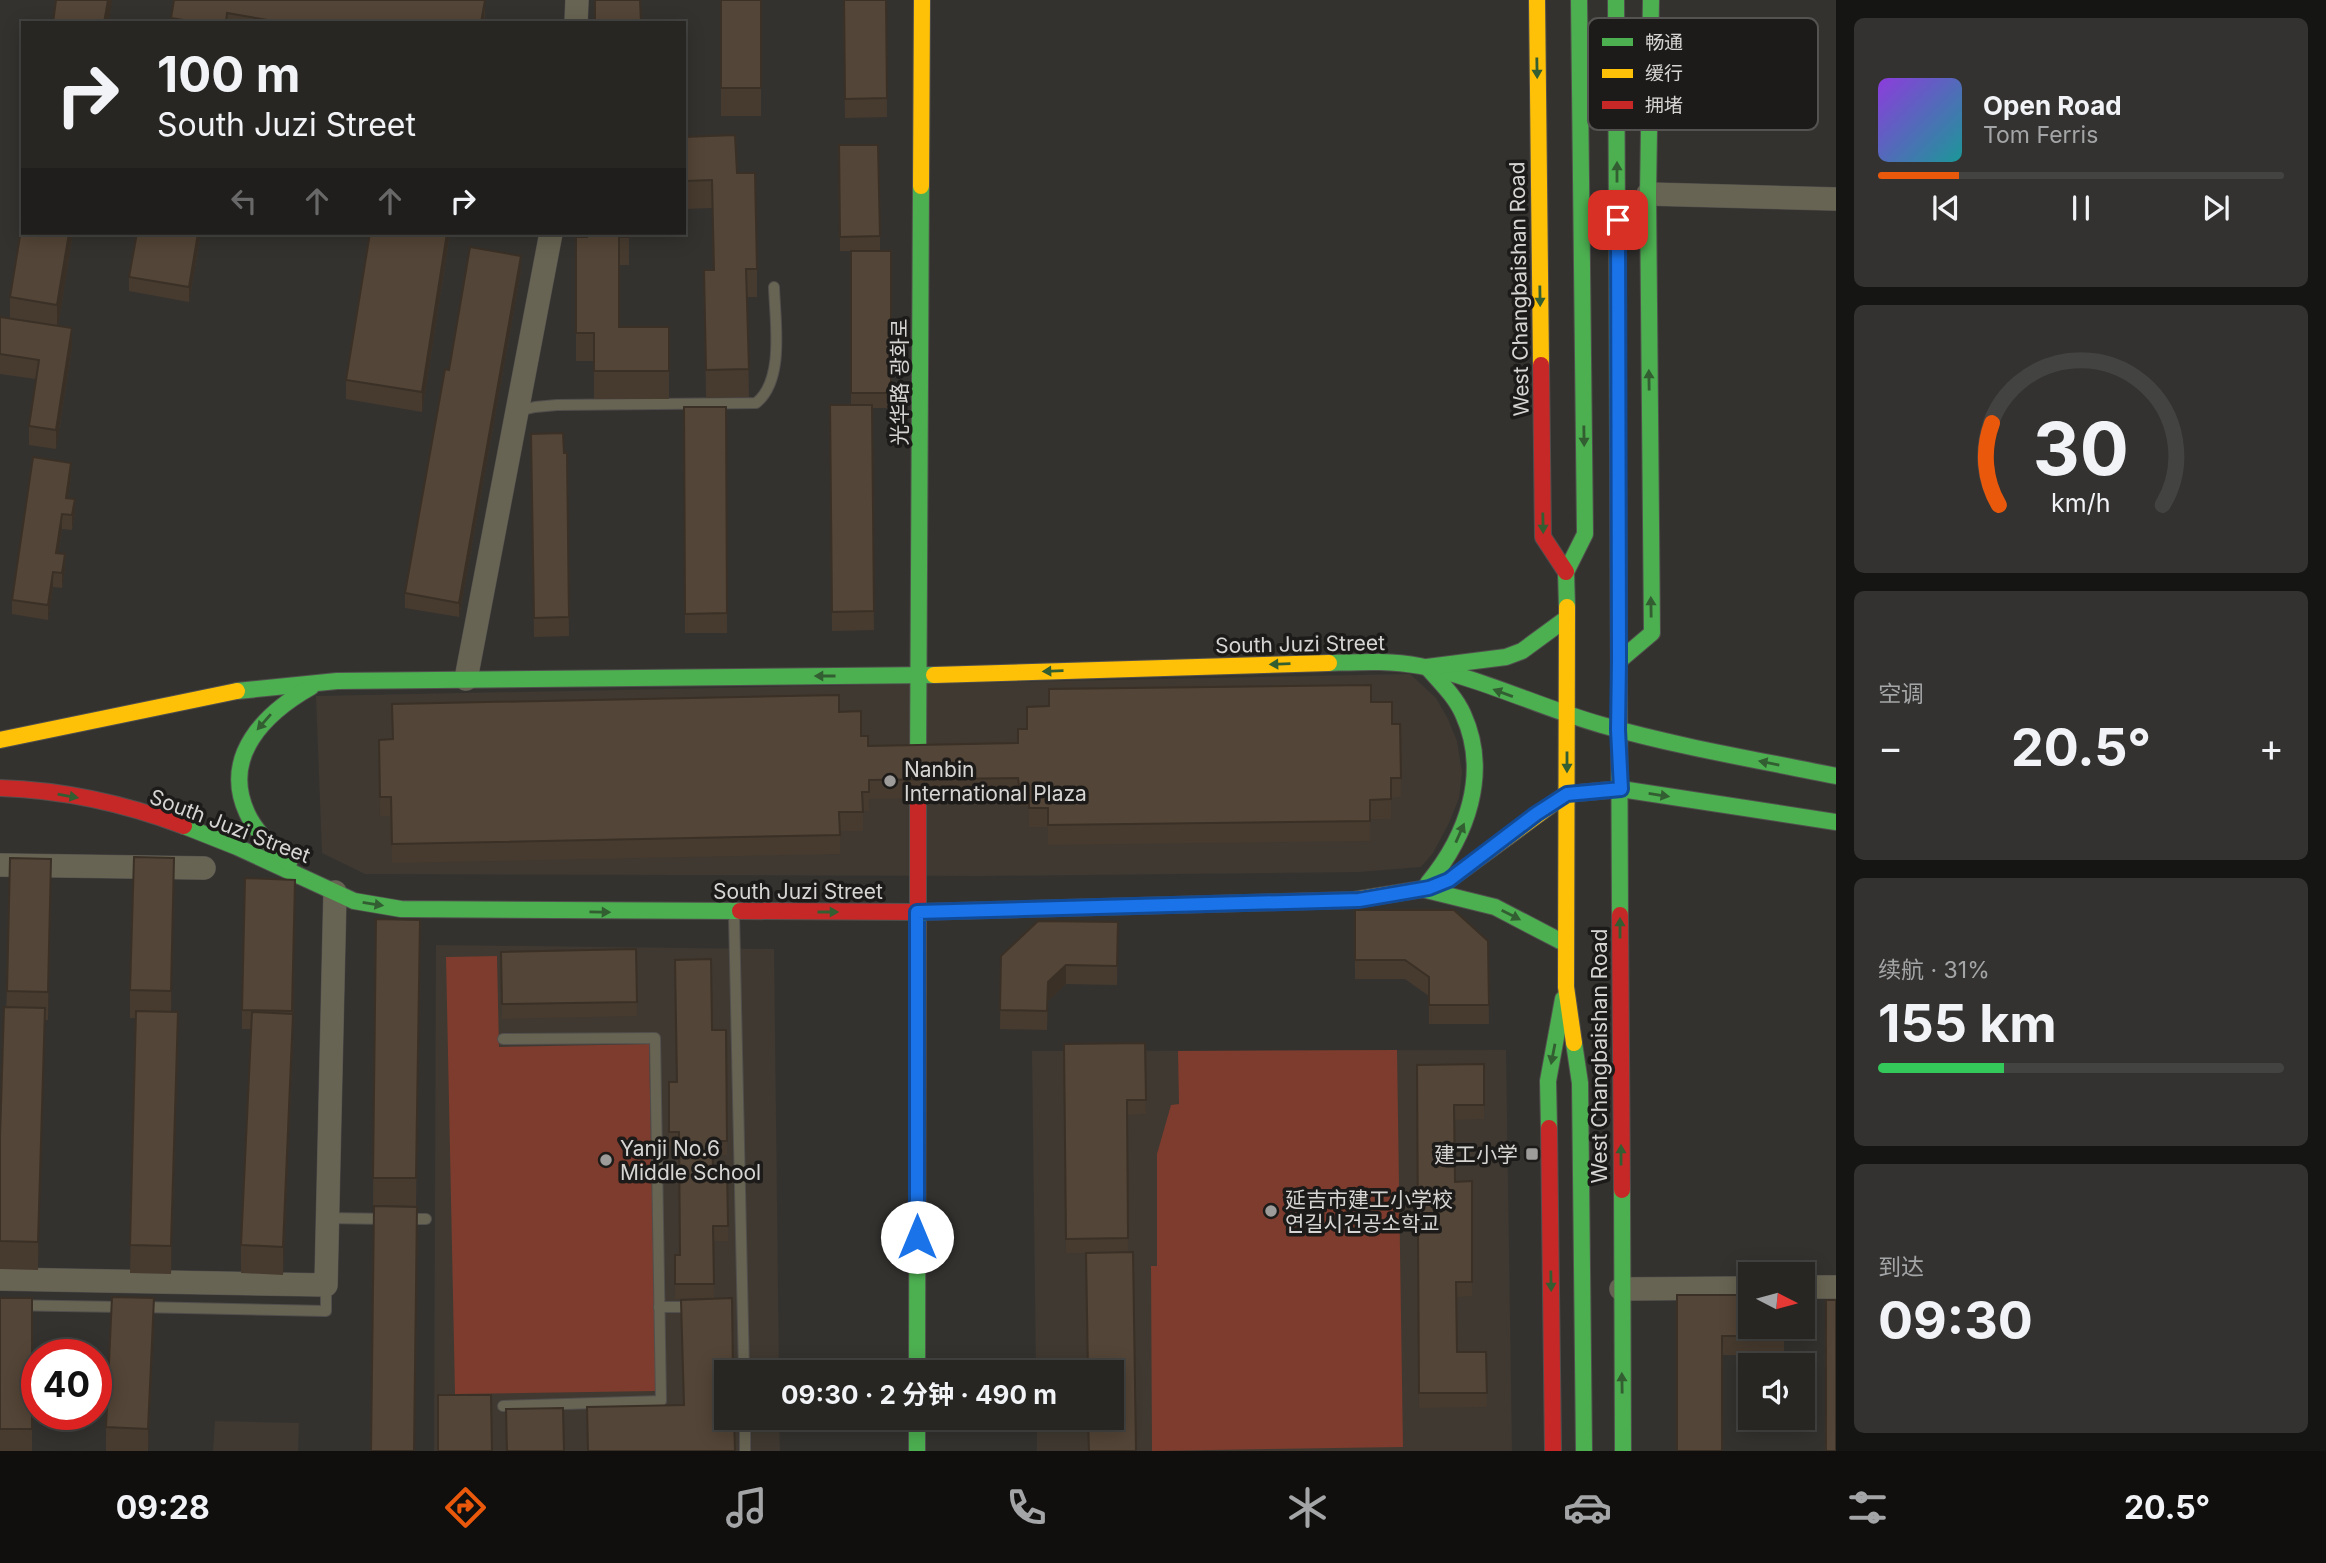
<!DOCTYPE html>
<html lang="zh">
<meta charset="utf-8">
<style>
:root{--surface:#272623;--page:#333230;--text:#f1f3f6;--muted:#a4a5a6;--line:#434341;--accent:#ea580c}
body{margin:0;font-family:Inter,"Noto Sans SC","Noto Sans KR",sans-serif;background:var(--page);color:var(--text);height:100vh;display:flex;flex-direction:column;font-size:26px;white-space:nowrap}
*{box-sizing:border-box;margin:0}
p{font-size:23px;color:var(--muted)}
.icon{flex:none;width:38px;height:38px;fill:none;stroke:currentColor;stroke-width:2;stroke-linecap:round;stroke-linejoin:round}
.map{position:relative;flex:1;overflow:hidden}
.drawer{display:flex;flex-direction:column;gap:18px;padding:18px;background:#151513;width:490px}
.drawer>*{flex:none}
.banner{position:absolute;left:21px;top:21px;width:665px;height:214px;border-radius:0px;box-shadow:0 4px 18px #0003,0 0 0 2px var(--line);background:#272623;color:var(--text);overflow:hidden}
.needle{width:46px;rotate:96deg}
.controls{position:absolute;left:1738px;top:1262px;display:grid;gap:14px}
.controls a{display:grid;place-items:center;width:77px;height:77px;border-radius:0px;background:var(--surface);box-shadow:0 4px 18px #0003,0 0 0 2px var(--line);font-size:35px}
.speed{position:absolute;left:21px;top:1339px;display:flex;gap:14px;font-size:35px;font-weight:700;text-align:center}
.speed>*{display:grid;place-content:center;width:91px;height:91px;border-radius:50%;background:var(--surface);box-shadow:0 4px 18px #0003,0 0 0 2px var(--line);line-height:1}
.speed .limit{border:10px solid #d22;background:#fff;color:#111}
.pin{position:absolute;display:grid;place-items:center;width:60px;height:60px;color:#fff;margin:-30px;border-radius:14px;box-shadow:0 4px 10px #0006}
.me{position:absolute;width:77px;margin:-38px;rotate:0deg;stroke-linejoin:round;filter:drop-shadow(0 0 5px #0008)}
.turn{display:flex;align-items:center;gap:24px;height:147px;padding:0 21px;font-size:32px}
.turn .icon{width:91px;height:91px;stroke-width:2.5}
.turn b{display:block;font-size:49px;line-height:60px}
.lanes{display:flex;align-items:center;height:66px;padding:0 21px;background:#0003;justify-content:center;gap:35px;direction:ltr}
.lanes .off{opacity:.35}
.big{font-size:52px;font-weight:700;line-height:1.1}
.drawer .widget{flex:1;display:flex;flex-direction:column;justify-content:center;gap:10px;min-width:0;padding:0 24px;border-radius:10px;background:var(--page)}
.drawer .dial{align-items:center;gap:0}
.dial svg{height:182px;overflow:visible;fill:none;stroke:var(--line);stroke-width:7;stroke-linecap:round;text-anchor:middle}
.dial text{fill:var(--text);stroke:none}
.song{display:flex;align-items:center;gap:21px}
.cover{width:84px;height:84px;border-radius:10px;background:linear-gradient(135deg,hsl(270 70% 55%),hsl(180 70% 35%))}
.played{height:7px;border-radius:4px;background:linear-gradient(90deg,var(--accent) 20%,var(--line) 20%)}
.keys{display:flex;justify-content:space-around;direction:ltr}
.heat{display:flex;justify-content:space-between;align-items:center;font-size:38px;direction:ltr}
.charge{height:10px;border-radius:5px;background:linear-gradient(90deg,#34c759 31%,var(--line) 0)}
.trip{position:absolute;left:714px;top:1360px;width:410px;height:70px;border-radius:0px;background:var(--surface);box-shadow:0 4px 18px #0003,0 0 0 2px var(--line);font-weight:700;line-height:70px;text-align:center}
.dock{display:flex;height:112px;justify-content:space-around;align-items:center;background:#100f0e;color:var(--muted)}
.dock .icon{width:49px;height:49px}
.dock .on{color:var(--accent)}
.dock b{font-size:32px;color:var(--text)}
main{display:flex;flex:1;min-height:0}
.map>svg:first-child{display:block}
</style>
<main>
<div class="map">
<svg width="1836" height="1451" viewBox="0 0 1836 1451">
<rect width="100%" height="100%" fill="#34322f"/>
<g fill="#3f3931">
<path d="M1410,674L1436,698L1448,719L1457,741L1462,772L1459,798L1449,823L1433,853L1421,867L1359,872L982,876L365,874L322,853L316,696Z"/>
<path d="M436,945L774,949L779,1372H726V1418H779L780,1451H434Z"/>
<path d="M1506,1050L1512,1451H1037V1418H1111V1372H1036L1032,1051Z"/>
<path d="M215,1421L299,1423L298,1451H213Z"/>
</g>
<g fill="#7d3c2d">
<path d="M497,956L499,1047L649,1044L656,1391L455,1394L446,957Z"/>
<path d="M1397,1050L1403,1447L1152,1451L1151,1266H1157V1154L1171,1105L1179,1104L1178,1051Z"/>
</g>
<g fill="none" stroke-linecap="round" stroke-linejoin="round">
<g stroke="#514f4d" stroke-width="12">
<g id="lane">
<path d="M518,411L535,407L557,405L756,403C785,380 775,321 774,287"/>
<path d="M734,914L744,1372"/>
<path d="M327,1218L388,1219"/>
<path d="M404,1219H426"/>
<path d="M0,1305L123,1307"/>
<path d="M139,1307L326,1311V1285"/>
<path d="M659,1307H694"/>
<path d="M503,1406L661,1401L655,1038L503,1039"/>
<path d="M745,1418V1451"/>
</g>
</g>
<g stroke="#514f4d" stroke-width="24">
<g id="street">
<path d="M576,23L577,0"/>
<path d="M1648,194L1836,199"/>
<path d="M466,679L551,233"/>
<path d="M0,865L204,868"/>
<path d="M0,1279L326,1285L335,892"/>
<path d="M1802,1287H1836"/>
<path d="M1621,1289L1750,1288"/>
</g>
</g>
<g stroke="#514f4d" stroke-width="18">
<g id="fast">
<path d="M1616,0L1620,915"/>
<path d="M1567,607L1566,572L1585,534L1579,0"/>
<path d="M1619,661L1652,633L1648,194L1651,0"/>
<path d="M1329,663C1360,662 1389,660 1420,666C1482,678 1541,708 1602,725C1679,747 1758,760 1836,776"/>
<path d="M1427,667C1440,682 1455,696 1463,714C1490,773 1467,836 1428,883"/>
<path d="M1427,667L1506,657L1522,651L1567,618"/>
<path d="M237,691L337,681L934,675"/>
<path d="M918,764L921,186"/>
<path d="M1558,800L1567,794L1621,789L1836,822"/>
<path d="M184,826L237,847L354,901L401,909L740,911"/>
<path d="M289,863C274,848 256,833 247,813C221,756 265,713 311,687"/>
<path d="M1422,889L1495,907L1566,944"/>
<path d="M918,912L1354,900"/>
<path d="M1574,1043L1580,1083L1584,1451"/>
<path d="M1549,1128L1548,1081L1563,999"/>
<path d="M1622,1190L1623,1451"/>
<path d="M917,1372L918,906"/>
<path d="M917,1418V1451"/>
</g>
</g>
<g stroke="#514f4d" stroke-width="18">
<g id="slow">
<path d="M1537,0L1541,365"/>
<path d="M921,186L922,0"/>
<path d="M1567,607L1566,987L1574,1043"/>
<path d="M934,675L1329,663"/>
<path d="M0,740L237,691"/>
<path d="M1354,900L1429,888L1449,880L1558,800"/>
</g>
</g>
<g stroke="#514f4d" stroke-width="18">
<g id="jam">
<path d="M1541,365L1543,537L1566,572"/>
<path d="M0,788C61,790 126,804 184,826"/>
<path d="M918,906V798"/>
<path d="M740,911L918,912"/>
<path d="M1620,915L1622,1190"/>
<path d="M1549,1128L1553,1451"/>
</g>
</g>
<use href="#lane" stroke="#686453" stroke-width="10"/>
<use href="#street" stroke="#686453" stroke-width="23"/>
<use href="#fast" stroke="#4caf50" stroke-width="16"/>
<use href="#slow" stroke="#ffc107" stroke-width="16"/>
<use href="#jam" stroke="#c62828" stroke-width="16"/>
</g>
<g fill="#473b2f">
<path d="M174,0H485V16L484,23H171Z"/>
<rect x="721" y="0" width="40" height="116"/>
<path d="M843,0H886L887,117L845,118Z"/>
<path d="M684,137L737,173L757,269V297H747L749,397L706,398L704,270H713L712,208L684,209Z"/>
<path d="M839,145L880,236V251H891V408H872L874,630L832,631L830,405H851V251H840Z"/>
<path d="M23,233H73L58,326L72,347L56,449L29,445V426L36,379L0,374V317L10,319V297Z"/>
<path d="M201,233L189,302L129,291V277Z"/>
<path d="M450,233L422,412L346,399V380Z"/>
<path d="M629,233V265H619V327H669V399H594V361H576V237H587Z"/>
<path d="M521,270L459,617L405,608V593L449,370Z"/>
<path d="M684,407H726L727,633H685Z"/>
<path d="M531,434L564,453H567L569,636L534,637Z"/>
<path d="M71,477L68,498L75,513L72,530L62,529L58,553L65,568L62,588L53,587L48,620L12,614V600Z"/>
<path d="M1371,702L1392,724H1400L1401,797L1391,798V819H1370V841L1048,845V827H1029V806H1019L1018,797L869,799V811H863V831H840V854L392,863L391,816H380L379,740L839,712L868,746L1018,743Z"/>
<path d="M295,880L293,1041L283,1275L241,1273V1245L251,1029H242V1010Z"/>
<path d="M174,886L171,1012L178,1040L171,1274L130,1273L136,1018H130V990Z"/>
<path d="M51,887L48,1020H45L38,1270L0,1269V1138L7,991Z"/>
<path d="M1355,910L1488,941L1489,1024H1429V996L1405,979H1355Z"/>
<path d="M376,919L420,920L416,1206L373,1205Z"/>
<path d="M1118,922L1117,985L1066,984L1048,1001L1047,1030L1000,1029L1001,956Z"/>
<path d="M636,949L637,1016L502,1019L501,952Z"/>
<path d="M712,1030L727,1141V1155H713V1166L728,1226V1241H714V1298L675,1299V1255H680L679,1146H669V1082H677Z"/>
<path d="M1145,1043L1146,1114L1127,1115L1128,1253H1066L1064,1044Z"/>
<path d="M1484,1064V1119L1454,1120L1455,1182L1472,1181V1296L1456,1297L1457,1352H1486L1487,1407L1419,1408L1417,1065Z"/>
<path d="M1677,1295L1784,1326V1355H1722Z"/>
<rect x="0" y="1298" width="32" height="153"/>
<path d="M154,1326L148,1451H106V1427Z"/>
</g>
<g fill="#3a3026">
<path d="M108,0H112L109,23H104Z"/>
<path d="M485,0L484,23H481Z"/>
<path d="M69,233H73L57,333V305Z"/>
<path d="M198,233H201L189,302V287Z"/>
<path d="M447,233H450L422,412V392Z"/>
<path d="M521,256V270L459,617V603Z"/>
<path d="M72,328V347L56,449V430Z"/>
<path d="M71,463V477L66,512V498Z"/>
<path d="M75,499V513L72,530V515Z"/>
<path d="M62,514V529L56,567V553Z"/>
<path d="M65,554V568L62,588V573Z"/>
<path d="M53,572V587L48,620V605Z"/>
<path d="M174,858V886L171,1019V991Z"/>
<path d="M51,859V887L48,1020V992Z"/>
<path d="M295,899L293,1041L283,1275V1247L292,1029Z"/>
<path d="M1066,965V984L1048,1001L1047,1030L1048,982Z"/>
<path d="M45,1008V1036L38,1270V1242Z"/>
<path d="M178,1012V1040L171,1274V1246Z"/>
<path d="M154,1298V1326L148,1451V1429Z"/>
</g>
<g fill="#534537" stroke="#3a3026" stroke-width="2">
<path d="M56,0H108L104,23H53Z"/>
<path d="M174,0H485L481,23H285L227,13L226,23H202L171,18Z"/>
<path d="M595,0H640L641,23H595Z"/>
<rect x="721" y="0" width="40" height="88"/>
<path d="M844,0H886L887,98L845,99Z"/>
<path d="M735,135L737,173H755L757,269H746L749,369L706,370L704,270H714L712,180L684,181V137Z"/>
<path d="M839,145H878L880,236L840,237Z"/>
<path d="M23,218V233H69L57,305L10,297Z"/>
<path d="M137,233H198L189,287L129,277Z"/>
<path d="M370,233H447L422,392L346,380Z"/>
<path d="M587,233H629V237H619V327H669V371H594V333H576V237H587Z"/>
<path d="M470,247L521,256L459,603L405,593L445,369L449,370Z"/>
<rect x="851" y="251" width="40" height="142"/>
<path d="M0,317L72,328L56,430L29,426L39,360L0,354Z"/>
<path d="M830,405H872L874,611L832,612Z"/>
<path d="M684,407H726L727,613L685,614Z"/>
<path d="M563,433L564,453H567L569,617L534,618L531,434Z"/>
<path d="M33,457L71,463L66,498L75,499L72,515L62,514L56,553L65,554L62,573L53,572L48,605L12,600Z"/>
<path d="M1371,685V702H1392V724H1400L1401,778H1391V799L1370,800V821L1048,825V808H1029V786H1019L1018,778L869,780V792H862L863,812H839L840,835L392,844L391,797H380L379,740L393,739L392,704L839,695V712L861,711V736H868V746L1018,743V729H1027V707L1049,706V689Z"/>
<path d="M134,857L174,858L171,991L130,990Z"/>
<path d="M10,858L51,859L48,992L7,991Z"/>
<path d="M245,878L295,880L292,1011L242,1010Z"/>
<path d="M1355,910H1454L1488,941L1489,1005H1429V977L1405,960H1355Z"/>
<path d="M376,919L420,920L416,1178H373Z"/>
<path d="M1038,921L1118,922L1117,966L1066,965L1048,982L1047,1011L1000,1010L1001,956Z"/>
<path d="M636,949L637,1002L502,1004L501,952Z"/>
<path d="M711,959L712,1030H726L727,1141H712L713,1166H727L728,1226H713L714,1284H675V1255H680L679,1132H669V1082H677L675,960Z"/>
<path d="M4,1007L45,1008L38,1242L0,1241V1138Z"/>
<path d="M136,1011L178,1012L171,1246L130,1245Z"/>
<path d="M252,1012L293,1014L283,1247L241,1245Z"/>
<path d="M1145,1043L1146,1100H1127L1128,1238L1066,1239L1064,1044Z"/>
<path d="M1484,1064V1105H1454L1455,1182L1472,1181V1282H1456L1457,1352H1486L1487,1393H1419L1417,1065Z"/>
<path d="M374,1206L417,1207L414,1451H371Z"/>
<path d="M1133,1252L1136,1451H1089L1088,1418H1111V1372H1088L1086,1253Z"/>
<path d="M1677,1295H1750V1326H1784V1336H1722V1451H1677Z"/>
<path d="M112,1297L154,1298L148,1429L106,1427Z"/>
<rect x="0" y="1298" width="32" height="131"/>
<path d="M732,1298L733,1372H726V1418H734L735,1451H588L587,1407L684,1405L681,1300Z"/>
<rect x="1826" y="1300" width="10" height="151"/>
<path d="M438,1395H491L492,1451H438Z"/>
<path d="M563,1408L564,1451H507L506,1409Z"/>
</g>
<defs><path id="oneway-solid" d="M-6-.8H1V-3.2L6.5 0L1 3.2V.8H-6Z" transform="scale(1.75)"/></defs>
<g fill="#325e32">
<use href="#oneway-solid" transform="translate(1537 68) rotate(89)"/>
<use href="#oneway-solid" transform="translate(1617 172) rotate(-90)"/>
<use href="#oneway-solid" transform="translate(1540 296) rotate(89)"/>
<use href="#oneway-solid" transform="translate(1649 380) rotate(-91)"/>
<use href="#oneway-solid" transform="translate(1584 436) rotate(89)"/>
<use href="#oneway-solid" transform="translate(1543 523) rotate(89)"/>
<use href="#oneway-solid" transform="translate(1651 607) rotate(-91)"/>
<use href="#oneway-solid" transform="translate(1280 664) rotate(178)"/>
<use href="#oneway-solid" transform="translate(1053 671) rotate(178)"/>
<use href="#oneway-solid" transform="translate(825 676) rotate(180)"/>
<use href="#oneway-solid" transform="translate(1503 693) rotate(-160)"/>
<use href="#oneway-solid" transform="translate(264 722) rotate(131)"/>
<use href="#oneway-solid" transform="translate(1567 762) rotate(90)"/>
<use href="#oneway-solid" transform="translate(1769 763) rotate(-169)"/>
<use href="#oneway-solid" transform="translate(1659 795) rotate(9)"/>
<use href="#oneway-solid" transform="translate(68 796) rotate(10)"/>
<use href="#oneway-solid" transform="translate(1460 833) rotate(-66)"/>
<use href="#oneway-solid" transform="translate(373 904) rotate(9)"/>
<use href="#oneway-solid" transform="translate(600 912) rotate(1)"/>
<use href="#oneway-solid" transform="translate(828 912)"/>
<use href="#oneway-solid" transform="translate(1511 915) rotate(27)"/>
<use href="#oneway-solid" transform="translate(1620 928) rotate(-90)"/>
<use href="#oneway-solid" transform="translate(1553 1054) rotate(101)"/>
<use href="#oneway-solid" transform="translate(1621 1155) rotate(-90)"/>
<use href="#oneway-solid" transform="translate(1551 1281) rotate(89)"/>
<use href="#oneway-solid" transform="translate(1622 1383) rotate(-91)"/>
</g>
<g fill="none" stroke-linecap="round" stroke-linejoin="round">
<g stroke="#114b97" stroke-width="18">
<path id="route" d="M917,1237V912L1359,900L1429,888L1449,880L1536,814L1567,794L1621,789L1618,730L1619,661L1618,220"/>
</g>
<use href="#route" stroke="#1a73e8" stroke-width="12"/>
</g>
<g fill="#9e9c9a" stroke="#1c1b19" stroke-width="2.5">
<circle cx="890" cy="781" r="7"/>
<rect x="1525" y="1147" width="14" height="14" rx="3.5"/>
<circle cx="606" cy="1160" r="7"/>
<circle cx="1271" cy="1211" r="7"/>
</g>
<g text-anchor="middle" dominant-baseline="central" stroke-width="7" stroke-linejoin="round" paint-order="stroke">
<g font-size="21" fill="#d7d5d3" stroke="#1c1b19">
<text transform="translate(1519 289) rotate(-91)">West Changbaishan Road</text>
<text transform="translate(899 382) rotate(-90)">光华路 광화로</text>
<text transform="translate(1300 644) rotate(-1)">South Juzi Street</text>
<text transform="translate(230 826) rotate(21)">South Juzi Street</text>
<text x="798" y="891">South Juzi Street</text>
<text transform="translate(1599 1056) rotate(-90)">West Changbaishan Road</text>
</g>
<g font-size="21" fill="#d7d5d3" stroke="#1c1b19" text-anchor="start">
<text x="904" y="769">Nanbin<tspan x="904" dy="24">International Plaza</tspan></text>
<text x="620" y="1148">Yanji No.6<tspan x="620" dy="24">Middle School</tspan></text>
<text x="1518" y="1154" text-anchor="end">建工小学</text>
<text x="1285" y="1199">延吉市建工小学校<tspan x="1285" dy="24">연길시건공소학교</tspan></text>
</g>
</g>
<rect x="1588" y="18" width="230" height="112" rx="10" fill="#1c1b19" stroke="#545351" stroke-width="2"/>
<rect x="1602" y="38" width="31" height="8" fill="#4caf50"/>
<rect x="1602" y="69" width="31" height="9" fill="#ffc107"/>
<rect x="1602" y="101" width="31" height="8" fill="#c62828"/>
<g font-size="19" fill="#d7d5d3">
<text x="1645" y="49">畅通</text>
<text x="1645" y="80">缓行</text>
<text x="1645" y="112">拥堵</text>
</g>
</svg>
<div class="controls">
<a><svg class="needle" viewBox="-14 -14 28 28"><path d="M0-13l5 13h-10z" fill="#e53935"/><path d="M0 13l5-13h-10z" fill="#a4a5a6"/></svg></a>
<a><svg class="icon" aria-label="sound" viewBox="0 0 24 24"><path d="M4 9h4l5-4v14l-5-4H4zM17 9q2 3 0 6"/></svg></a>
</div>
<div class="speed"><div class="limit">40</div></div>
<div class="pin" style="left:1618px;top:220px;background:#d93025"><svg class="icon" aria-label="arrive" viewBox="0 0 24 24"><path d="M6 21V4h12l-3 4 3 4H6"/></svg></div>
<svg class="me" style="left:917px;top:1237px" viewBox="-20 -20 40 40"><circle r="19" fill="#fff"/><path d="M0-13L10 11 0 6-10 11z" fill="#1a73e8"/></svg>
<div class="trip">09:30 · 2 分钟 · 490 m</div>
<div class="banner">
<div class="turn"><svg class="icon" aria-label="right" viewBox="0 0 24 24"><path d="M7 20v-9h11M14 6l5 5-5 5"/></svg><div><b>100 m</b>South Juzi Street</div></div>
<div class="lanes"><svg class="icon off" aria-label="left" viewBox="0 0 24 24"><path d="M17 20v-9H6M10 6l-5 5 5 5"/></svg><svg class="icon off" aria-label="ahead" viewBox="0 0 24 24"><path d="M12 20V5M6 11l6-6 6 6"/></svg><svg class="icon off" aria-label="ahead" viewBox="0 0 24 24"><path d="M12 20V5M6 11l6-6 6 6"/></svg><svg class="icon" aria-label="right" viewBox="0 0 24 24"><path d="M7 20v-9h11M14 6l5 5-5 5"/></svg></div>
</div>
</div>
<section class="drawer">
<div class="widget">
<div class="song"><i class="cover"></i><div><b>Open Road</b><p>Tom Ferris</p></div></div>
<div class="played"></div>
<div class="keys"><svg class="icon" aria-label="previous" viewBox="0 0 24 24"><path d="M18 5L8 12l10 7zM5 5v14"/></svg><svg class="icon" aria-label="pause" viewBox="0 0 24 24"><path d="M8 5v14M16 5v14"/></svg><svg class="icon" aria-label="next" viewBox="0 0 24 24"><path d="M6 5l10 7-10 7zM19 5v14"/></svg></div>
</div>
<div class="widget dial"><svg viewBox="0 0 100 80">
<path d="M14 69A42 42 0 1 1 86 69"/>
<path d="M14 69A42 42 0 0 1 11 33" stroke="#ea580c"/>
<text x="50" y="56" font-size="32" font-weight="700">30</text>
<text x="50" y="72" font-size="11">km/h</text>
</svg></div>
<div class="widget"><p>空调</p>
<div class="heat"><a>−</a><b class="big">20.5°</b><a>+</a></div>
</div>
<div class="widget"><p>续航 · 31%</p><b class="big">155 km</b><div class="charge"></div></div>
<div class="widget"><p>到达</p><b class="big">09:30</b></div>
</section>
</main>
<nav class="dock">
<b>09:28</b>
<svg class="icon on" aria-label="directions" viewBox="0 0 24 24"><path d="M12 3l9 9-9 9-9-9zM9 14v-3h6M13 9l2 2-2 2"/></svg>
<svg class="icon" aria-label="music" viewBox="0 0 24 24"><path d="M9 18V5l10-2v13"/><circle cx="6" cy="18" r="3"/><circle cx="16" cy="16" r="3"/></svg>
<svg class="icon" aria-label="phone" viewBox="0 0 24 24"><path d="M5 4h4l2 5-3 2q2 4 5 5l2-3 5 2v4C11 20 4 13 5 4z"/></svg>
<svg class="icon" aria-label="climate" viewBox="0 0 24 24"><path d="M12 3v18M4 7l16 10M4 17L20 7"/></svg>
<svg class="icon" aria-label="car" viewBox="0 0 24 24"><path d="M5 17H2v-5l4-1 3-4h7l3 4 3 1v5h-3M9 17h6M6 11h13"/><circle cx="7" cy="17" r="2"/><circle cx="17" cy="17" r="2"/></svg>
<svg class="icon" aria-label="filters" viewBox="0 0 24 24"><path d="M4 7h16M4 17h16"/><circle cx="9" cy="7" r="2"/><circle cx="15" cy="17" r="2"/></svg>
<b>20.5°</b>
</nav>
